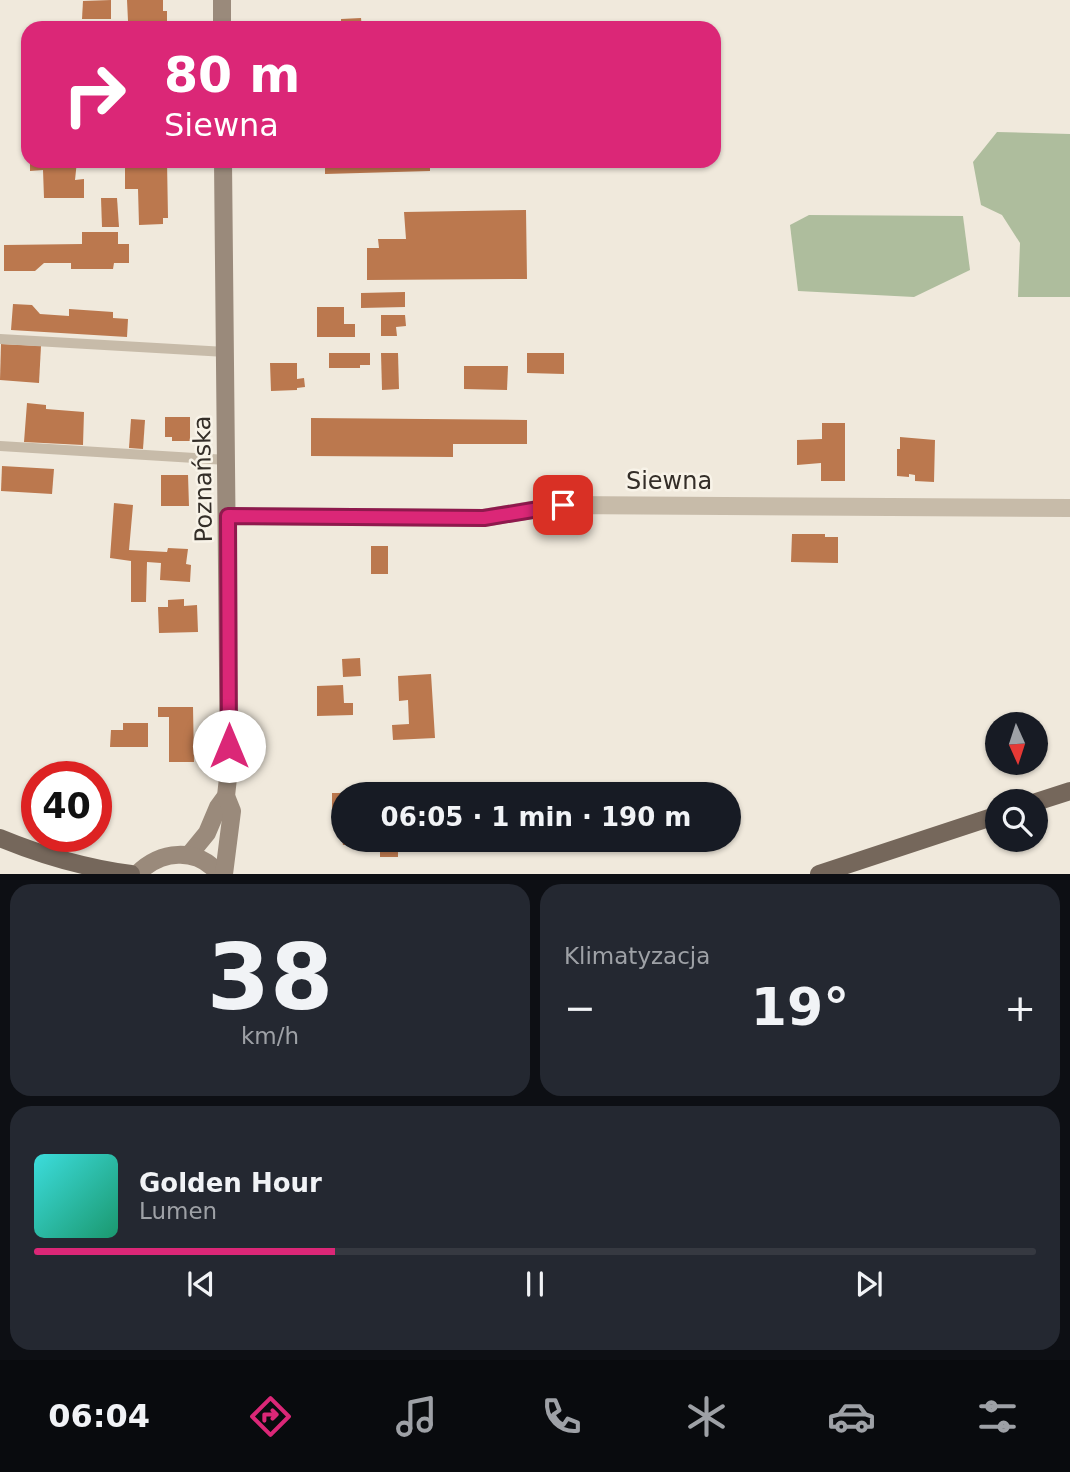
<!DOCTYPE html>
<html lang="pl">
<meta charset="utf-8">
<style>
:root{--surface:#171b24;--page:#242831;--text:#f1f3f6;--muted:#9ea1a6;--line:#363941;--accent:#db2777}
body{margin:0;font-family:"DejaVu Sans",sans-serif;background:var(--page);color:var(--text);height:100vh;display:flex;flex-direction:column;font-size:26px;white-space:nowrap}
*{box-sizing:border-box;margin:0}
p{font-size:23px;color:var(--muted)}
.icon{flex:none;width:38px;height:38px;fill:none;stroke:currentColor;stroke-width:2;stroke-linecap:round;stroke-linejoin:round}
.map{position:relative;height:874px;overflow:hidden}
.sheet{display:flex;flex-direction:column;gap:10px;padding:10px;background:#0d0f14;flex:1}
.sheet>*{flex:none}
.guide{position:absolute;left:21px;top:21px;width:700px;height:147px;border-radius:21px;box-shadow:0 2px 5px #0004;background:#db2777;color:#fff;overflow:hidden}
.needle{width:46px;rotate:177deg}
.tools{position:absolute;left:985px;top:712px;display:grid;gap:14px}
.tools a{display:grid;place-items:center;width:63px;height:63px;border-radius:50%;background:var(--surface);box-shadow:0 2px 5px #0004;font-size:35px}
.speed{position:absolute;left:21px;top:761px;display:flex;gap:14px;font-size:35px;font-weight:700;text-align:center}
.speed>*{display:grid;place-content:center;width:91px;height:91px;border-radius:50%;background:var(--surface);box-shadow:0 2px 5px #0004;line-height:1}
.speed .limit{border:10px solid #d22;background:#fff;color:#111}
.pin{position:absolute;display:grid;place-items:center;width:60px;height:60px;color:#fff;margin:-30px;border-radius:14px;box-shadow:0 4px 10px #0006}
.me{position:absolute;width:77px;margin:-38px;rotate:0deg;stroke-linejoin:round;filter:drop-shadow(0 0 5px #0008)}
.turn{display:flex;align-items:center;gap:24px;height:147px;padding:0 28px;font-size:32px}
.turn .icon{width:91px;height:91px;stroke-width:2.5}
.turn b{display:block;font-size:49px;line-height:60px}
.big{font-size:52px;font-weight:700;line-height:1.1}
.sheet .card{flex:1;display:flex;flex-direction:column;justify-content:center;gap:10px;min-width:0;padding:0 24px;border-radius:21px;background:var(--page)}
.sheet .dial{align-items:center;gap:0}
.dial b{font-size:91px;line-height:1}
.song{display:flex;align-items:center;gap:21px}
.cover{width:84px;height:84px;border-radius:10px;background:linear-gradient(135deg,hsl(180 70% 55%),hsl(160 70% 35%))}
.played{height:7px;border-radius:4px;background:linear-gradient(90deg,var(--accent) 30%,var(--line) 30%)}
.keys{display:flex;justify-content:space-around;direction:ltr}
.heat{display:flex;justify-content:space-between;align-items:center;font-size:38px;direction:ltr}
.sheet .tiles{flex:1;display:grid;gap:10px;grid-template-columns:1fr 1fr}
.card:last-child{grid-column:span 2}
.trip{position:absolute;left:331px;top:782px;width:410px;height:70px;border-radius:35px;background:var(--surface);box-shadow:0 2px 5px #0004;font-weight:700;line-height:70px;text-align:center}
.tabs{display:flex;height:112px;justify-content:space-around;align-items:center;background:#090b0e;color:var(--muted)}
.tabs .icon{width:49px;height:49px}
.tabs .on{color:var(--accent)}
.tabs b{font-size:32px;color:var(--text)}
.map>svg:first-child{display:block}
</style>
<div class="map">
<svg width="1070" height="874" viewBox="0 0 1070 874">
<rect width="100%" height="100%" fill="#f0e9dc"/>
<g fill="#aebd9d">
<path d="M997,132L1070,134V297H1018L1020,243L1002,215L981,205L973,162Z"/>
<path d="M809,215L963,216L970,270L914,297L798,291L790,225Z"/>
</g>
<g fill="#bb784e">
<path d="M111,0V19H82L83,1Z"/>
<path d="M127,0H163V11H167V26L163,25V28H141L144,21H128Z"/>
<path d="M361,18L362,28H341V19Z"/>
<path d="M305,22V28H274V23Z"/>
<path d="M30,161H77L75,180L84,179V198H44L43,170L30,171Z"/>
<path d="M125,161H167L168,218H163V224L139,225L138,189H125Z"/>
<path d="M331,161H430V171L325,174V164H331Z"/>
<path d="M101,198H117L119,227H102Z"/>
<path d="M526,210L527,279L367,280V248H379L378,239H406L404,212Z"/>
<path d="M82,232H118V244H129V263H114L113,269H71V263H44L35,271H4V245L82,244Z"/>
<path d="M405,292V307L361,308V293Z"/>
<path d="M13,304L32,305L40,314L69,316V309L113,312V318L128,319L127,337L11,330Z"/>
<path d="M317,307H344V324H355V337H317Z"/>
<path d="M381,315H405L406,326L396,327L397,336H381Z"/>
<path d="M1,344L41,346L39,383L0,380Z"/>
<path d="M329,353H370V365H360V368H329Z"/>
<path d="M381,353H398L399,389L382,390Z"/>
<path d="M527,353H564V374L527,373Z"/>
<path d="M270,363H297V379L304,378L305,387L297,388V390L271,391Z"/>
<path d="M464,366H508L507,390L464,389Z"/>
<path d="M27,403L46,405V409L84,412L83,445L24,442Z"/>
<path d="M165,417H190V441H172V437H165Z"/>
<path d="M311,418L527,420V444H453V457L311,456Z"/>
<path d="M131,419L145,420L143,449L129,448Z"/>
<path d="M822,423H845V481H821V463L797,465V440L822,439Z"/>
<path d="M900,437L935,440L934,482L915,481V475L909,474V477L897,476V449H900Z"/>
<path d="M2,466L54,469L52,494L1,491Z"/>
<path d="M161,475H188L189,506H161Z"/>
<path d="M114,503L133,505L129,550L167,552L168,548L188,549L186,564L191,565L190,582L160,580L161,563L147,562L146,602H131V561L110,558Z"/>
<path d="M792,534H825V537H838V563L791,562Z"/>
<rect x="371" y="546" width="17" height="28"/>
<path d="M184,599V606L197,605L198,632L159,633L158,607H168V600Z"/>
<path d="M360,658L361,676L343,677L342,659Z"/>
<path d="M431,674L435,738L393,740L392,725L409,724L408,700L399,701L398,676Z"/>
<path d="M343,685L344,703H353V715L317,716V686Z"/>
<path d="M158,707H193L194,762H169V717H158Z"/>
<path d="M123,723H148V747H110L111,730H123Z"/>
<rect x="332" y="793" width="11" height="23"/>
<path d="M342,840H402V843L398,846V857H380V845L369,847L367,845H343Z"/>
</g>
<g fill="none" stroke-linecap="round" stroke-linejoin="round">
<g stroke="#c7bba9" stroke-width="10">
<path d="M0,339L226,352"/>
<path d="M0,446L227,460"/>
</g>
<path stroke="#c7bba9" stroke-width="18" d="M228,516L483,518L563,505L1070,508"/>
<g stroke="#9a8a7b" stroke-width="18">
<path d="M222,0V28"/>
<path d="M189,855L207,833L218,807L226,796L229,769L223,161"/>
<path d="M137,874C160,851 196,846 219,874"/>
<path d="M224,874L232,811L226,796"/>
</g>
<g stroke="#75675b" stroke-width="18">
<path d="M1036,802L1070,791"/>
<path d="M0,838C41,855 87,868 131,874"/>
<path d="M819,874L998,815"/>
</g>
</g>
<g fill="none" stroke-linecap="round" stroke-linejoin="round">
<g stroke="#8e194d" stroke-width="18">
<path id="route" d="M229,746L228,516L484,518L563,505"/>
</g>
<use href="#route" stroke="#db2777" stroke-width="12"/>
</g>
<g text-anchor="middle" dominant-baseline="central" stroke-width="5" stroke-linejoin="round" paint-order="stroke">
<g font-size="24" fill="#342e28" stroke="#f8f3e8">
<text transform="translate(203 479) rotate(-91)">Poznańska</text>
<text x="669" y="481">Siewna</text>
</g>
</g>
</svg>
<div class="tools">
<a><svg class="needle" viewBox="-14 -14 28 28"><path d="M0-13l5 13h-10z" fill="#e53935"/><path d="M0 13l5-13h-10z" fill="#9ea1a6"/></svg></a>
<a><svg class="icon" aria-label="search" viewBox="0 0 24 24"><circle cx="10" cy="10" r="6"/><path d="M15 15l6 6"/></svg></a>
</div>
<div class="speed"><div class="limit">40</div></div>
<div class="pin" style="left:563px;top:505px;background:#d93025"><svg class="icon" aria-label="arrive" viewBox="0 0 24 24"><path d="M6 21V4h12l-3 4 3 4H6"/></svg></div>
<svg class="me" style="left:229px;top:746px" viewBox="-20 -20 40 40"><circle r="19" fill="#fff"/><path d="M0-13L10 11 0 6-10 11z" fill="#db2777"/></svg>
<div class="trip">06:05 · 1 min · 190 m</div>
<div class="guide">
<div class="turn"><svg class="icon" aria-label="right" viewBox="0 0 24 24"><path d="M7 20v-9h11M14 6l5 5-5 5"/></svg><div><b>80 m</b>Siewna</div></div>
</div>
</div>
<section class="sheet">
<div class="tiles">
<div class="card dial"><b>38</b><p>km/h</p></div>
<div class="card"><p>Klimatyzacja</p>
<div class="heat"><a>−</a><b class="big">19°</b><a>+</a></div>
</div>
<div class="card">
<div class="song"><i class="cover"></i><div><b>Golden Hour</b><p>Lumen</p></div></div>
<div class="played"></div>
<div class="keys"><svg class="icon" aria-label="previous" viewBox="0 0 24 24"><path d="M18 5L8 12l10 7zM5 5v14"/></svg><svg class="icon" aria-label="pause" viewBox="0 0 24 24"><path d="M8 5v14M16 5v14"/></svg><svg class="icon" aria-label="next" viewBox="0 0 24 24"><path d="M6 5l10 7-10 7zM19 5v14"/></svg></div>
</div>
</div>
</section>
<nav class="tabs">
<b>06:04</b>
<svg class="icon on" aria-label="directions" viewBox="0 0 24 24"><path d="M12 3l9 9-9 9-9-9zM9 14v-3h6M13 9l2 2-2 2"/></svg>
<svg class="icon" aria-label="music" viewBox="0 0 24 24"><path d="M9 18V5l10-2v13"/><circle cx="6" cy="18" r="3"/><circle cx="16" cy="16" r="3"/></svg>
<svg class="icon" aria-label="phone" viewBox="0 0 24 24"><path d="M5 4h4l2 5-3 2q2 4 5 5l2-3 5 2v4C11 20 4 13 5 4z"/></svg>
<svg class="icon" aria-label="climate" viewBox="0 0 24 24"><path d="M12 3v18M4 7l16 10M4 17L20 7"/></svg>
<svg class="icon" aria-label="car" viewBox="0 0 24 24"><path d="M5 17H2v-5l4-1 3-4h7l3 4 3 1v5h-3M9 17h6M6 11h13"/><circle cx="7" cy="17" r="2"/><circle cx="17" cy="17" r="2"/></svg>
<svg class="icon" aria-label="filters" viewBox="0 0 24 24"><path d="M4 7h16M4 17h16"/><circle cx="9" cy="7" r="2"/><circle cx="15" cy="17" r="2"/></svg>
</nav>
